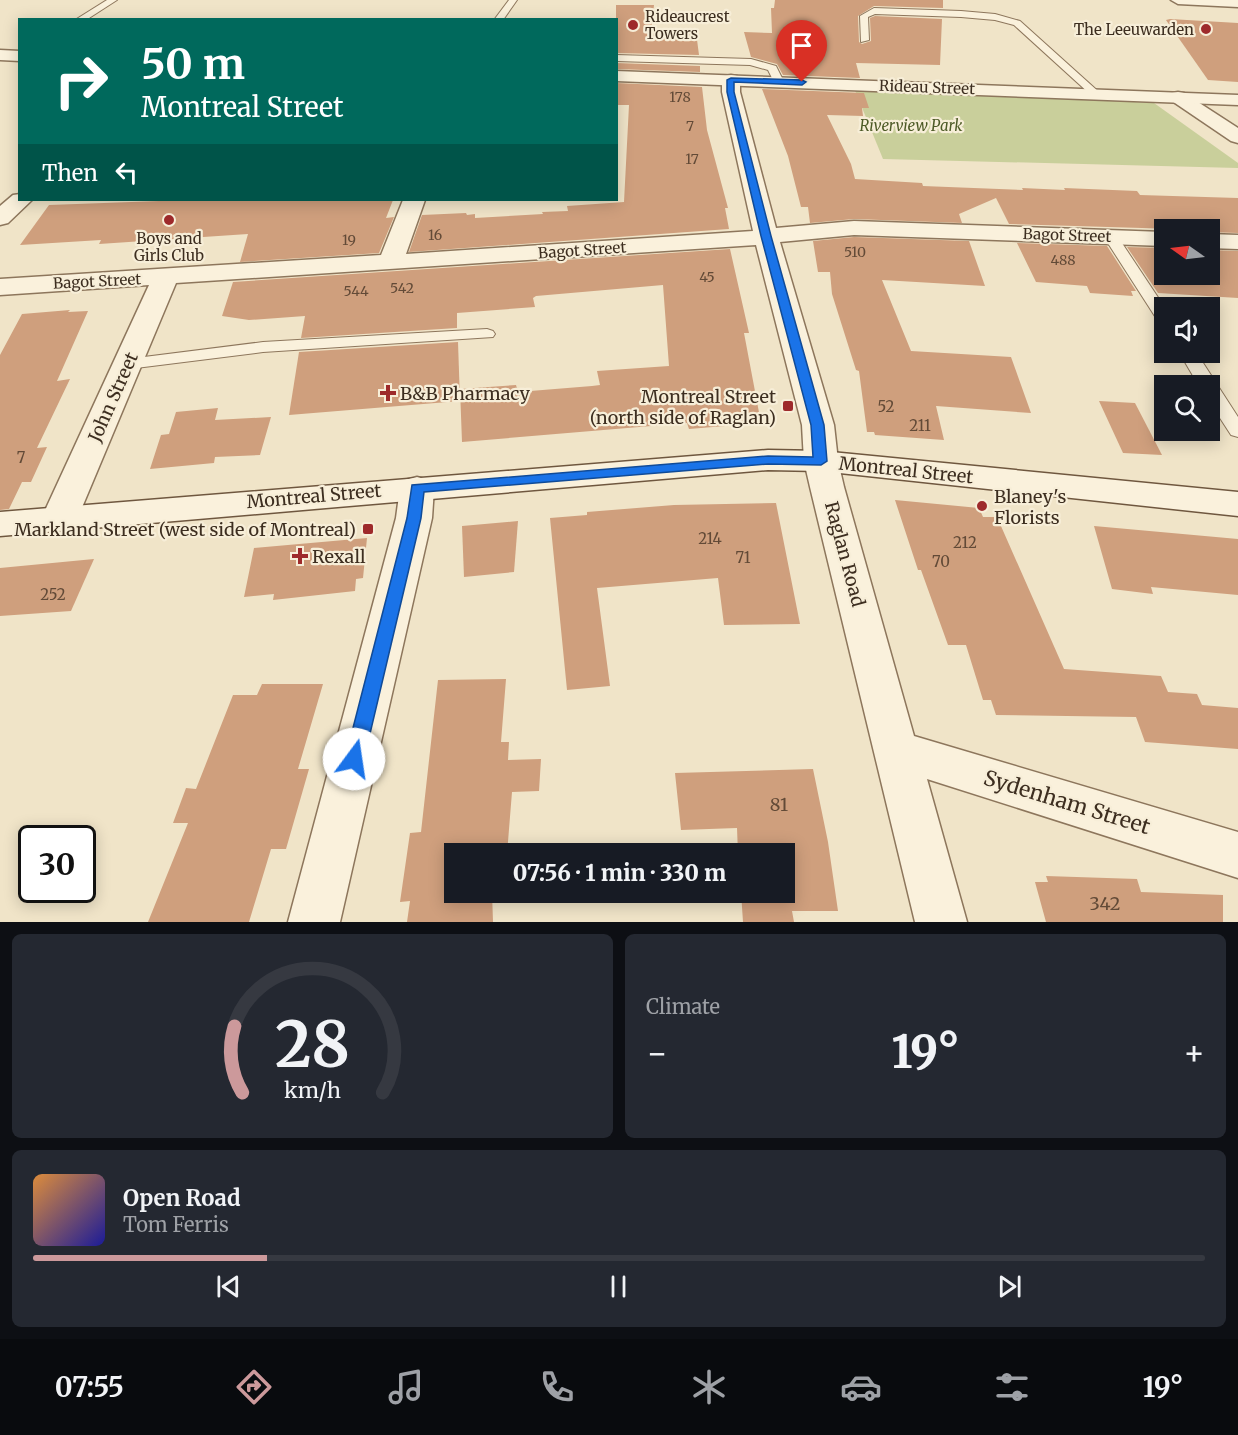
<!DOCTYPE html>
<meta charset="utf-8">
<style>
:root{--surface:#171b24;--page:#242831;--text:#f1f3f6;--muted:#9ea1a6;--line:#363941;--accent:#cc999b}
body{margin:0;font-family:Merriweather,serif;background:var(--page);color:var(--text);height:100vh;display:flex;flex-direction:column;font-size:22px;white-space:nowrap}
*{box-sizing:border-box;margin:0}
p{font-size:20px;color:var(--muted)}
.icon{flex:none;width:33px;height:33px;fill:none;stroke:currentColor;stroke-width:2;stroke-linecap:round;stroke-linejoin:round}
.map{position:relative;height:922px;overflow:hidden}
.drawer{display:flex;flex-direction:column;gap:12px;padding:12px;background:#0d0f14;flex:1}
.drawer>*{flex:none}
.top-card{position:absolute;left:18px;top:18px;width:600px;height:183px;border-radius:0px;box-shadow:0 3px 15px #0003;background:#00695c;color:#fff;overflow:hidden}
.needle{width:39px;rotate:284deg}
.buttons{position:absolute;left:1154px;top:219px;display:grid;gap:12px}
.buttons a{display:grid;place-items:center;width:66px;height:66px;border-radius:0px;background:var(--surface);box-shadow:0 3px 15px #0003;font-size:30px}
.speed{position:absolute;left:18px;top:825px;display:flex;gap:12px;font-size:30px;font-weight:700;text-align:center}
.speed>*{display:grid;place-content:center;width:78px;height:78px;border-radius:50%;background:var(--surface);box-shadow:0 3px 15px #0003;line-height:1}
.speed .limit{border:3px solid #111;border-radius:9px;background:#fff;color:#111}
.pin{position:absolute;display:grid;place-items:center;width:51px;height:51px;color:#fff;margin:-62px -26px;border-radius:50% 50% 50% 0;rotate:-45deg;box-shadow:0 0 6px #0007}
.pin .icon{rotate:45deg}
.me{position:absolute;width:66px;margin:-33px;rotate:14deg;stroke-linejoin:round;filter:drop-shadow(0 0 4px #0008)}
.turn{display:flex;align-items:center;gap:21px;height:126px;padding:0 24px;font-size:27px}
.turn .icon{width:78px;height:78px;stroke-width:2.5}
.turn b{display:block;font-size:42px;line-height:51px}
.then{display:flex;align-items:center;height:57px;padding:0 24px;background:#0003;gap:12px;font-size:22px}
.big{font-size:45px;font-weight:800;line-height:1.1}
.drawer .card{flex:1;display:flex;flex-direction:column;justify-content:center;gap:9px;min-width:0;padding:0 21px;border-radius:9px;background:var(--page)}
.drawer .dial{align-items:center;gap:0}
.dial svg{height:156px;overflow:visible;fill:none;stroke:var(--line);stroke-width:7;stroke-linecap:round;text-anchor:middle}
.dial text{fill:var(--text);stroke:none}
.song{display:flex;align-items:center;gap:18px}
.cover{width:72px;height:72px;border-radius:9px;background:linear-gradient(135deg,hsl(30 70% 55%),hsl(240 70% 35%))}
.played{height:6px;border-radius:3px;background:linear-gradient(90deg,var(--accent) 20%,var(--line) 20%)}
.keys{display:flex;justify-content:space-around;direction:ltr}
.heat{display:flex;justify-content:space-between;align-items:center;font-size:33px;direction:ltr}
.drawer .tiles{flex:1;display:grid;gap:12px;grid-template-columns:1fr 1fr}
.card:last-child{grid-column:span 2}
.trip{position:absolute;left:444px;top:843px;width:351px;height:60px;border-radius:0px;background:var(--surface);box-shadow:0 3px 15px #0003;font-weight:800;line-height:60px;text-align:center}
.menu{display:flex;height:96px;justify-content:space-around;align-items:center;background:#090b0e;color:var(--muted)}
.menu .icon{width:42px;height:42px}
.menu .selected{color:var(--accent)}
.menu b{font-size:27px;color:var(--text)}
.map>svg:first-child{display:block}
</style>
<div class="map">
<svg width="1238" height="922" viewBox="0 0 1238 922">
<rect width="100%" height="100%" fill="#f0e4c8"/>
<path fill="#c9cf9b" d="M854,88L1154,103L1238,163V168L883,159Z"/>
<g fill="#cf9f7d">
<path d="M775,0H943V8L874,6L858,16L859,42L862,44L871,41L870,18L875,16L942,19L940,65L856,63L860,78L783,75L777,64L751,57L744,32L772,33L771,8H774Z"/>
<path d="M616,5H654L651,33L696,32L699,55L616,53Z"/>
<path d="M1170,19L1238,23V82L1208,80L1166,20Z"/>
<path d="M616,63L700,66V72L616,69Z"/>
<path d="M616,83L702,87L707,130L728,208H725L729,229L409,252L422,215L466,213L467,215L475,214V218L543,214L542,212L568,211L567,206L624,202L629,105H616Z"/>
<path d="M762,89L864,93L869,108H862L863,116L827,115L851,164L855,179L922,183L923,186L1023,190L1022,188L1065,190L1064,188L1137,191L1140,195L1238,198V233L1209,232V230L1009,224L996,198L959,214L962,223L854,219L810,223L808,207H801L788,156Z"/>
<path d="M186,200H393L386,218L394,217L379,253L240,262L248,234L99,244L101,240L20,245L49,205Z"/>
<path d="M854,237L969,241L985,286L882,280L911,351L1011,357L1031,413L936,406L944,440L875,435L874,432H867L859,371L856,370L832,294L830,272H818L813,241Z"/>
<path d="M1017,243L1107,246L1136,291H1131L1133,296L1090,293L1087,286L1036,282Z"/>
<path d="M1127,247L1164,248V274H1209V250L1238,251V298L1158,293Z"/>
<path d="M730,249L749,333H744L761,423L689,429L687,423L462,442L460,389L516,385L518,392L592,386L600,385L597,371L669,366L663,285L536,296L533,298L535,307L457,313V328L301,338L305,316L249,320L222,316L233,282Z"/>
<path d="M70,310L68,312L88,311L57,381L70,379L37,448L47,447L31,482H22L9,509L0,510V355L22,314Z"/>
<path d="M458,342L460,401L289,415L299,352Z"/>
<path d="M1099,401L1135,403L1162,455L1123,453Z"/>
<path d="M218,408L215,420L271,417L260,455L215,457L214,463L150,469L161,435L169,434L176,412Z"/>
<path d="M895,500L979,508L983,517H997L1064,669L1161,676L1168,692L1197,694L1202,705L1238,708V749L1145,742L1136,717L996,715L991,700H983L966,645H948L921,570H918Z"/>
<path d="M776,503L800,624L724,625L718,578L597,588L610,686L567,690L550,518L587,515V512L674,505Z"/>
<path d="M518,521L514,572L464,577L462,526Z"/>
<path d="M1094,526L1238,539V595L1151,587L1153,594L1112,589Z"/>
<path d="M367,538L363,578L356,579L355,591L273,600L274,594L244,597L254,548Z"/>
<path d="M94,559L71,611L0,616V568Z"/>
<path d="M506,679L501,742H509L508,760L541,759L539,791L512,792L507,854H454V892H492L493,922H407L410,901L400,902L410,833L421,832L438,680Z"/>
<path d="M262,684H323L298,769H309L286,849H271L249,922H148L188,823H173L186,788L196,789L233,695H257Z"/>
<path d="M813,769L828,842L838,911H792L794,922H743L741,892H784V854H738L737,828L681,830L675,773Z"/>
<path d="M1046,876L1137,879L1141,892L1223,895V922H1046L1035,882H1048Z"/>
</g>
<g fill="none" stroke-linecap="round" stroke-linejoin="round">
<g stroke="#8d765c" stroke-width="2">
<g id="service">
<path d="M107,0H117L86,20H75Z"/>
<path d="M509,0H517L503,20H494Z"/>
<path d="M874,8L961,11L995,14L1020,21L1100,93L1095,96L1091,95L1014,25L995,20L961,17L875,14L868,17L869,40L861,42L860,16Z"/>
<path d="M616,55L751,59L776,66L784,82L775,84L768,70L750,65L616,61Z"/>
<path d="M1111,233L1116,234L1165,308L1164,323L1158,321L1104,237Z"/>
<path d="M487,329L493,331L495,334L493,337L263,352L128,369L122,368L119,364L122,360L128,359L263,342Z"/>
<path d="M1179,352H1196L1238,417V437L1231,435L1209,401V386H1199Z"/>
</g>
</g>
<g stroke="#8d765c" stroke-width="3">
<g id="minor">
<path d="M1171,0H1238V7L1178,4Z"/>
<path d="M731,75L737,76L740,80V92L776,228L854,221L1164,232V246L854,235L780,242L834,425L838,461L844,487L914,736L1238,832V878L927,779L967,922H915L810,487L804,461L802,425L756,245L176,283L78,517L72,525L60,529L48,525L42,517L149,285L0,295V279L381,255L403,200H425L406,254L753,231L722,92V80L725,76Z"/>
<path d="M1178,92L1184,93L1238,128V143L1231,141L1172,101L1169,97L1172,93Z"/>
<path d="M20,194V200H32L8,223L0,225V206L13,195Z"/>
<path d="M1209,234L1238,235V249L1209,248Z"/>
<path d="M417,477L429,480L434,488L432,518L340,922H288L396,518L400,488L405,480Z"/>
</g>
</g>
<g stroke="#8d765c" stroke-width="3">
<g id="tertiary">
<path d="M0,50L20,51V61L0,60Z"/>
<path d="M616,71L1238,95V105L616,81Z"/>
</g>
</g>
<g stroke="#6f573f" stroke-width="3">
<path id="secondary" d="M768,450L821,451L1238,492V516L821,471L768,470L0,536V512Z"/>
</g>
<use href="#service" fill="#faf1dc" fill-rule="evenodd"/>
<use href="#minor" fill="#faf1dc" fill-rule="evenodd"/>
<use href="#tertiary" fill="#faf1dc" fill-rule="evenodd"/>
<use href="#secondary" fill="#faf1dc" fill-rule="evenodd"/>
</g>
<path fill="#1a73e8" stroke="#114b97" stroke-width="1.5" d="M731,78L802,80L806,82L802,85L734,82V92L771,236L824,425L827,461L821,465L768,464L424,492L421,518L364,759L361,765L354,767L348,765L345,759L407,518L412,485L768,456L813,457L811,425L761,236L727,92V80Z"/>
<g fill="#9e2a2b" stroke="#f7eed8" stroke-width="2">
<circle cx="633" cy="25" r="6"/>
<circle cx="1206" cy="29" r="6"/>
<circle cx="169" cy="220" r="6"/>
<path d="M385 384h6v6h6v6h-6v6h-6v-6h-6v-6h6z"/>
<rect x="782" y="400" width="12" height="12" rx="3"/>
<circle cx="982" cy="506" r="6"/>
<rect x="362" y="523" width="12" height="12" rx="3"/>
<path d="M297 547h6v6h6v6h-6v6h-6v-6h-6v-6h6z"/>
</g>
<g text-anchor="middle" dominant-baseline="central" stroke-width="4.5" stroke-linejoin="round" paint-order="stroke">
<g font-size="14" fill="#624a37">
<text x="680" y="97">178</text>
<text x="690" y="126">7</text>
<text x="692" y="159">17</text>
<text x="435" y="235">16</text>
<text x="349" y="240">19</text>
<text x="855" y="252">510</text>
<text x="1063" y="260">488</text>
<text x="707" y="277">45</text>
<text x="402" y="288">542</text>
<text x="356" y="291">544</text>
</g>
<g font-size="15" fill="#3d2e20" stroke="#f7eed8" text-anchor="start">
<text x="645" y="16">Rideaucrest<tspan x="645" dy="17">Towers</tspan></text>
<text x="1194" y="29" text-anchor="end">The Leeuwarden</text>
<text x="169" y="238" text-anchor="middle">Boys and<tspan x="169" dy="17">Girls Club</tspan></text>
</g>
<g font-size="15" fill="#3d2e20" stroke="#f7eed8">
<text transform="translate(927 87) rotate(2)">Rideau Street</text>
<text transform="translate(1067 235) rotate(2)">Bagot Street</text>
<text transform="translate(582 250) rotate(-4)">Bagot Street</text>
<text transform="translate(97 281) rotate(-3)">Bagot Street</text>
</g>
<g font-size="15" font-style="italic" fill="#4d5a26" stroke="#f7eed8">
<text x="911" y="125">Riverview Park</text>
</g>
<g font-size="15" fill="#624a37">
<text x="886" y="406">52</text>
<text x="920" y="425">211</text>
<text x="21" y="457">7</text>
<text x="710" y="538">214</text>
<text x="965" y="542">212</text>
<text x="743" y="557">71</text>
<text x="941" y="561">70</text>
<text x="53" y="594">252</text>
</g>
<g font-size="18" fill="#3d2e20" stroke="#f7eed8" text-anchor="start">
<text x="400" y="393">B&amp;B Pharmacy</text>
<text x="776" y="396" text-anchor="end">Montreal Street<tspan x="776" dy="21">(north side of Raglan)</tspan></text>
<text x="994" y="496">Blaney's<tspan x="994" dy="21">Florists</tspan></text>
<text x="356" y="529" text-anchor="end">Markland Street (west side of Montreal)</text>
<text x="312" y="556">Rexall</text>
</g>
<g font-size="18" fill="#3d2e20" stroke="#f7eed8">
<text transform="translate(113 397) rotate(-66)">John Street</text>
<text transform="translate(906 470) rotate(6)">Montreal Street</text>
<text transform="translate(314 496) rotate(-5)">Montreal Street</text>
<text transform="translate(845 554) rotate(75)">Raglan Road</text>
</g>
<g font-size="18" fill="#624a37">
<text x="779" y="804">81</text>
<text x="1105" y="903">342</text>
</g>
<g font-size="21" fill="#3d2e20" stroke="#f7eed8">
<text transform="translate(1067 802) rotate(17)">Sydenham Street</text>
</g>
</g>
</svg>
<div class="buttons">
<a><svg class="needle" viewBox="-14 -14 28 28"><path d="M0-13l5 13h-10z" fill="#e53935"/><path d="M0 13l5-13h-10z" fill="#9ea1a6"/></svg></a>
<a><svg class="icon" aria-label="sound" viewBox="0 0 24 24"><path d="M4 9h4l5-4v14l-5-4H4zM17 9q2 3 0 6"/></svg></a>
<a><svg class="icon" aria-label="search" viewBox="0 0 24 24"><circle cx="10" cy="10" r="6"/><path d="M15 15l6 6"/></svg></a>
</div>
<div class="speed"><div class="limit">30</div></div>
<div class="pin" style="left:802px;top:82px;background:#d93025"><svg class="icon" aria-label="arrive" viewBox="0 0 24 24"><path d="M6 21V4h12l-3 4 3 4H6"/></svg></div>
<svg class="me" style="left:354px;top:759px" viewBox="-20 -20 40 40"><circle r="19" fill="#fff"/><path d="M0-13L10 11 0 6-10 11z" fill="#1a73e8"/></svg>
<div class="trip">07:56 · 1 min · 330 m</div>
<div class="top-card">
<div class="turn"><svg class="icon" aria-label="right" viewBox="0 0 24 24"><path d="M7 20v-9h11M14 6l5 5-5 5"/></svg><div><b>50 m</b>Montreal Street</div></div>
<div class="then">Then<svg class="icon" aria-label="left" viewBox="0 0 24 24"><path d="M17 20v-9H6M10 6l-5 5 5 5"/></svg></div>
</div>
</div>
<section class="drawer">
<div class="tiles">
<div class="card dial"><svg viewBox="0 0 100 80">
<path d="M14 69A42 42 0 1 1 86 69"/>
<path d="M14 69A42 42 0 0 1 10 35" stroke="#cc999b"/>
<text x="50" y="56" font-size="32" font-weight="700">28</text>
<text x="50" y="72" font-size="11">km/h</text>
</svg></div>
<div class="card"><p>Climate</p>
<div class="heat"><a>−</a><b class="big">19°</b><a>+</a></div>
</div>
<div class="card">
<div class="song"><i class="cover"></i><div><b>Open Road</b><p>Tom Ferris</p></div></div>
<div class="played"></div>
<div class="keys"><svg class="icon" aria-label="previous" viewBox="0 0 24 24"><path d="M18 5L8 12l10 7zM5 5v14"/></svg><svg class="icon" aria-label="pause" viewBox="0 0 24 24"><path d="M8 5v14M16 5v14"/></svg><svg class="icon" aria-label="next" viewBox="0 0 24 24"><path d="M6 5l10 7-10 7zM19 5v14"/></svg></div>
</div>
</div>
</section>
<nav class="menu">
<b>07:55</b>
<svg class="icon selected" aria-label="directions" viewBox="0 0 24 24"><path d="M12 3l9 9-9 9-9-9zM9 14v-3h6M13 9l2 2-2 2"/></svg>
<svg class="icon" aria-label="music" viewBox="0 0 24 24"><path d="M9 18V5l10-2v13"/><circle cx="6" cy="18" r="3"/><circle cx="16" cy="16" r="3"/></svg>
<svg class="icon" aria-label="phone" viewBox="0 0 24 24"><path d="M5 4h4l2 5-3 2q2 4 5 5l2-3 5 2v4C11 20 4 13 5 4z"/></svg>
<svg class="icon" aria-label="climate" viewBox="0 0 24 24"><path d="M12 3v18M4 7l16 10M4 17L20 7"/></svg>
<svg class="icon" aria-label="car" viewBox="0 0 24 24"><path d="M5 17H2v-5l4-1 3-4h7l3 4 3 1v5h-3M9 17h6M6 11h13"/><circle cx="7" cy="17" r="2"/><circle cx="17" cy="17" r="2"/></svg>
<svg class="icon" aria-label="filters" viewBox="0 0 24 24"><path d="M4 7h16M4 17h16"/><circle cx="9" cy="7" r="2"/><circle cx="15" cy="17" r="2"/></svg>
<b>19°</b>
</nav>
